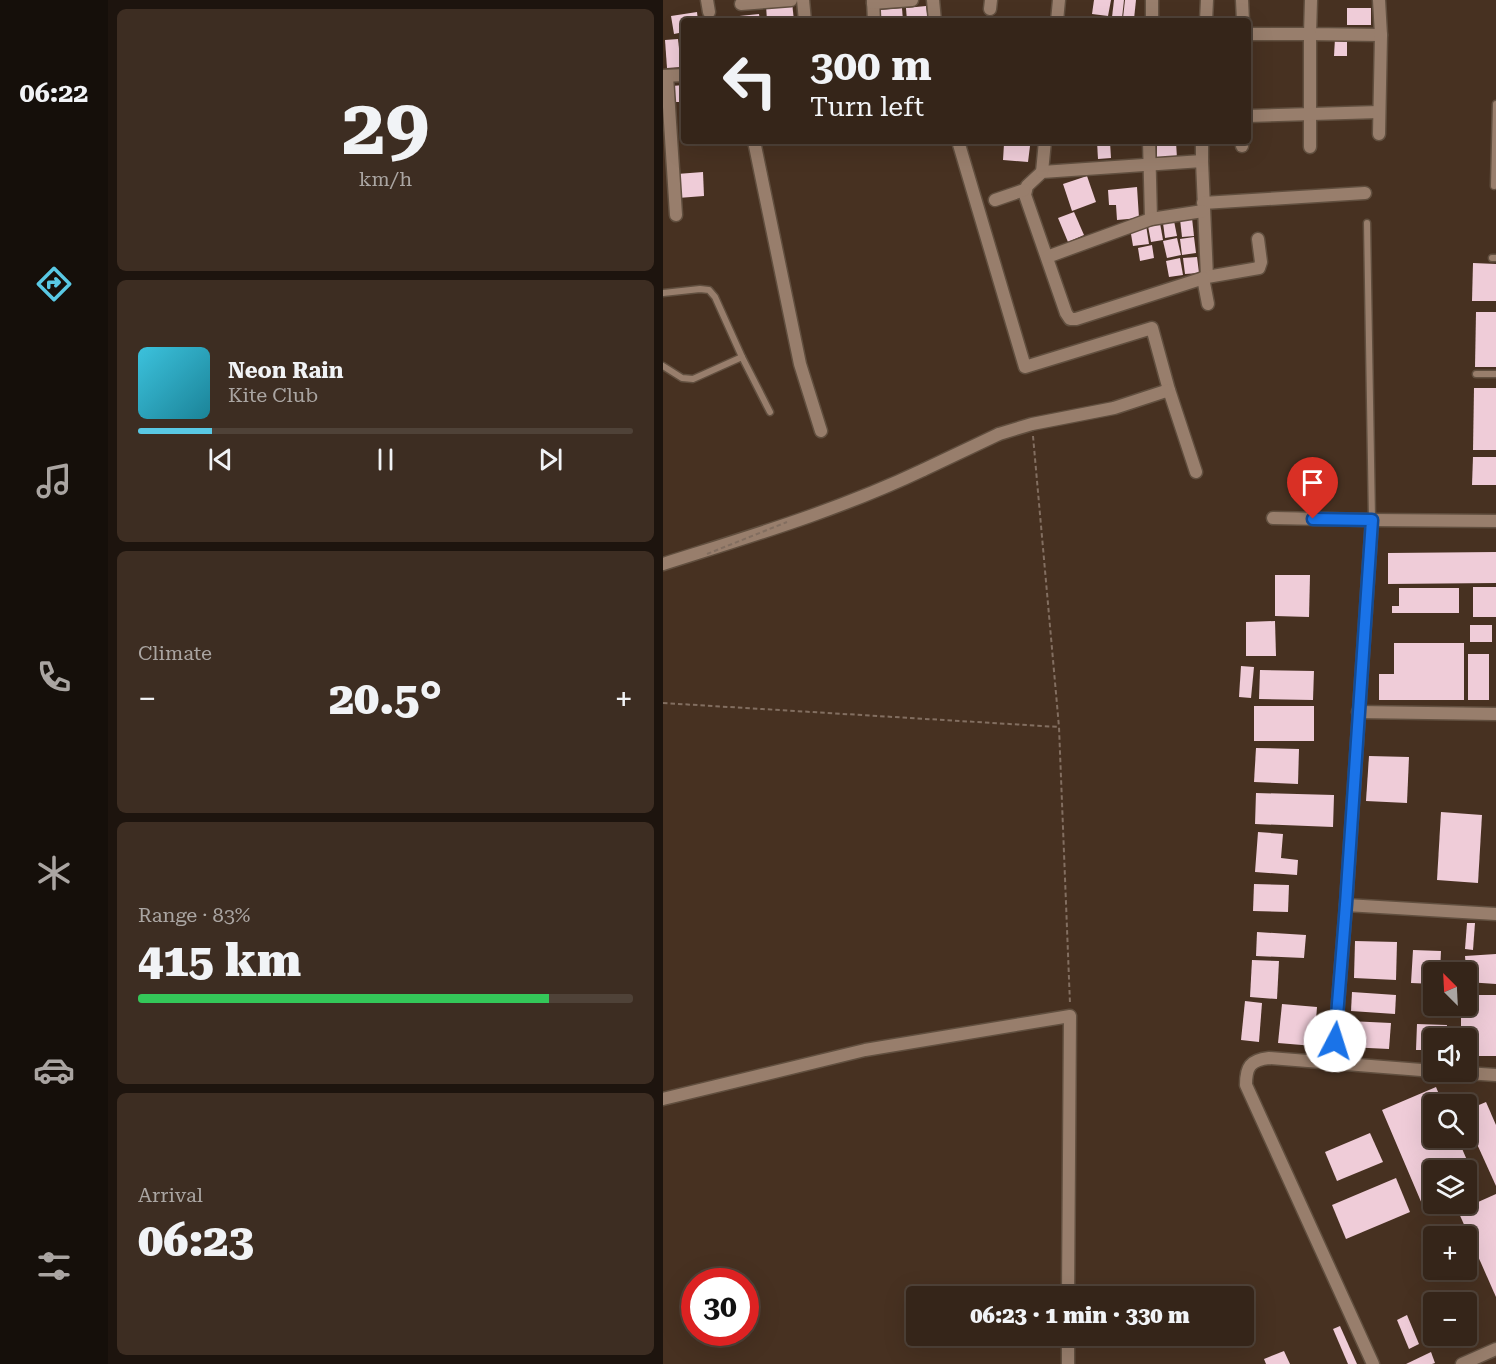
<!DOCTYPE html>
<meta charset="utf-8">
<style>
:root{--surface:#352519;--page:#3d2d22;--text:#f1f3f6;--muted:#aaa5a2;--line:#4f4238;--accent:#59c8e4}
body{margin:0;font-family:"Roboto Serif",serif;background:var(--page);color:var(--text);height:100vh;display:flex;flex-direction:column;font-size:22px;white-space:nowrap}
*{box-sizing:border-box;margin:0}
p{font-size:20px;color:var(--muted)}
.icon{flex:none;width:33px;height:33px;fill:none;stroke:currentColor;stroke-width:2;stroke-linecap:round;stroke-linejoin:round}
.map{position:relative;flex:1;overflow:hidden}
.sheet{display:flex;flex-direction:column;gap:9px;padding:9px;background:#1d140e;width:555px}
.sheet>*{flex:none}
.guide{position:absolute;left:18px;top:18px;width:570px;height:126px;border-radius:6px;box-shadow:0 6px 24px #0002,0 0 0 2px var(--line);background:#352519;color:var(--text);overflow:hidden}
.needle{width:39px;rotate:336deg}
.fabs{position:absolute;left:760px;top:962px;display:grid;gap:12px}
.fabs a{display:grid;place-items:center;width:54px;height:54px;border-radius:6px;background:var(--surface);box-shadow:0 6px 24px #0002,0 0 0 2px var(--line);font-size:30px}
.speed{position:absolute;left:18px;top:1268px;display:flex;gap:12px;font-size:30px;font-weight:700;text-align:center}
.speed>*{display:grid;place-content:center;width:78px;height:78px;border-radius:50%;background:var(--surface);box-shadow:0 6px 24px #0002,0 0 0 2px var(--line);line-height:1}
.speed .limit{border:9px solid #d22;background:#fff;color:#111}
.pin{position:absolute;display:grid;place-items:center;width:51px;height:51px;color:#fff;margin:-62px -26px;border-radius:50% 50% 50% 0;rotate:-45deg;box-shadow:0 0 6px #0007}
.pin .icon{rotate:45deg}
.me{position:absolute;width:66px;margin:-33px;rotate:5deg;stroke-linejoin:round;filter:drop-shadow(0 0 4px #0008)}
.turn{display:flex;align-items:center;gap:21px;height:126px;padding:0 30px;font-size:27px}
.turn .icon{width:78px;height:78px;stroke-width:2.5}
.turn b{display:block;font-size:42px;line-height:51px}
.big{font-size:45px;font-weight:800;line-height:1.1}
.sheet .card{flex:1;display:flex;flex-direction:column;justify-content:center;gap:9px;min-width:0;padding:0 21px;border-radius:9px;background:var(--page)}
.sheet .dial{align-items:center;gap:0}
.dial b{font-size:78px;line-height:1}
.song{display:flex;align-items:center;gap:18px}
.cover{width:72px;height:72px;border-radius:9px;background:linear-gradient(135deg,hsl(190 70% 55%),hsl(190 70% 35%))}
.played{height:6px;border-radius:3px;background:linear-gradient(90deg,var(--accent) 15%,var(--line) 15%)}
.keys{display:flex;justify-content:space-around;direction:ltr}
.heat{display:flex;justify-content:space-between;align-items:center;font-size:33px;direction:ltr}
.charge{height:9px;border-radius:4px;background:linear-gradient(90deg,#34c759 83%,var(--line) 0)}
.trip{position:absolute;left:243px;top:1286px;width:348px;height:60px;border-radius:6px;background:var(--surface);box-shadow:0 6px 24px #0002,0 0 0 2px var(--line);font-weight:800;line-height:60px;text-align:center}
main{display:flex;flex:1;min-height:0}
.tabs{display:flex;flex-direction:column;width:108px;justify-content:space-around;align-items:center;background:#150f0a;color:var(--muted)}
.tabs .icon{width:42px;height:42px}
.tabs .active{color:var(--accent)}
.tabs b{font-size:27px;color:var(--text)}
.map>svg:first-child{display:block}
</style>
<main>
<nav class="tabs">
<b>06:22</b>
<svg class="icon active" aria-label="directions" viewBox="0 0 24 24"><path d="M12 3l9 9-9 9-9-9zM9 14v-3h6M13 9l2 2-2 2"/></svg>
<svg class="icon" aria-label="music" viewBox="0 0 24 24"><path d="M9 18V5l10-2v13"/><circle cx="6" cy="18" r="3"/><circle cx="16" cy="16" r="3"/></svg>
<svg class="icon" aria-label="phone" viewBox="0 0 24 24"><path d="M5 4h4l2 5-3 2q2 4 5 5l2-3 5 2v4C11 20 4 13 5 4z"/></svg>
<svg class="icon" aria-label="climate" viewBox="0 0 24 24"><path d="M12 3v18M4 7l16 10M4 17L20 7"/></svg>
<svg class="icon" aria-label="car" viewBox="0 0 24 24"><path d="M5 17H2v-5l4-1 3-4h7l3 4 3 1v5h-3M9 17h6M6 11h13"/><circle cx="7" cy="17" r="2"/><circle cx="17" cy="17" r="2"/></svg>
<svg class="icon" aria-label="filters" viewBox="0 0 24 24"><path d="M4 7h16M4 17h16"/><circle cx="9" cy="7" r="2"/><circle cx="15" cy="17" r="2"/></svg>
</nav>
<section class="sheet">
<div class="card dial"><b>29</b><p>km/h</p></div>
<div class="card">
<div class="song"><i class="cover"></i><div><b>Neon Rain</b><p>Kite Club</p></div></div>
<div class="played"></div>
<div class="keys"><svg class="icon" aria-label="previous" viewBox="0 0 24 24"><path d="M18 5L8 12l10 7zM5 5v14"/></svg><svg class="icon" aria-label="pause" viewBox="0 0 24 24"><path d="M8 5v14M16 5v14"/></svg><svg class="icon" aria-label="next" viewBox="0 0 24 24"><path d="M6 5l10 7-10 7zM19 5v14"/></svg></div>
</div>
<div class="card"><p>Climate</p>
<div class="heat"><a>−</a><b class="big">20.5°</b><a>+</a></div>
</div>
<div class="card"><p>Range · 83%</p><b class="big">415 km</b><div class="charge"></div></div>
<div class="card"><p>Arrival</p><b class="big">06:23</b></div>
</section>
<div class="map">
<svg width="833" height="1364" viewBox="0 0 833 1364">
<rect width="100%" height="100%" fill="#473121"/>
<g fill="#efccd8">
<path d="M431,0H448L445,16L429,14Z"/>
<path d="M451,0H461L459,18L449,17Z"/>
<path d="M462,0H473L471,19L460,18Z"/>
<path d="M129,2L131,21H104L103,5Z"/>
<path d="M263,6L265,21H244L243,8Z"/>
<path d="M239,8L240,21H217L216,10Z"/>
<rect x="684" y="8" width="24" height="17"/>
<path d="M34,12L35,21H21V32L11,34L8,16Z"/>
<path d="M96,14L97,21H47V19Z"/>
<path d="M672,38H684V56H671Z"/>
<path d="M15,39L18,67L4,68L2,40Z"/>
<path d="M21,85V102H10L9,86Z"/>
<path d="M494,141H513L514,159L494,160Z"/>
<path d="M434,142H447L448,158L435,159Z"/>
<path d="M341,144L367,146L365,162L340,160Z"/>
<path d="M40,172L41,196L15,198L14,174Z"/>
<path d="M424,176L433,202L409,211L400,184Z"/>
<path d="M474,187L476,218L454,220L453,205H446L445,190Z"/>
<path d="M411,212L421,235L405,242L395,218Z"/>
<path d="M529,218L531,236L519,237L517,219Z"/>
<path d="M511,221L514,236L502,238L500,223Z"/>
<path d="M497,223L500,240L488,242L485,226Z"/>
<path d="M483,225L486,244L470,246L467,228Z"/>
<path d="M531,237L533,253L519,255L517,239Z"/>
<path d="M514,238L518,255L504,258L500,241Z"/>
<path d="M489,245L491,258L477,261L475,248Z"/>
<path d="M534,257L536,273L522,274L520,258Z"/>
<path d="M517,258L520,275L506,277L503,261Z"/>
<path d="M810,263L833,264V301H809Z"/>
<path d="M813,312H833V367H812Z"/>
<path d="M811,388H833V450H810Z"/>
<path d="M810,457H833V485H809Z"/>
<path d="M833,552V583L725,584V553Z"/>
<path d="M612,575H647L646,617L612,616Z"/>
<rect x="810" y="587" width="23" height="30"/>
<path d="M736,588H796V613H729V606H736Z"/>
<path d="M612,621L613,656H583V622Z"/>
<rect x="807" y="625" width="22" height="17"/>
<path d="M731,643H801V700H716V674H731Z"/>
<rect x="805" y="654" width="21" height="46"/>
<path d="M578,666L591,667L588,698L576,697Z"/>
<path d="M597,670L651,671L650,700L596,699Z"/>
<rect x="591" y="706" width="60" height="35"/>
<path d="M593,748L636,749L635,784L591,782Z"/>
<path d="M706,756L746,757L744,803L703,801Z"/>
<path d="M593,793L671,795L670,827L592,824Z"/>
<path d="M778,812L819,815L815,883L774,880Z"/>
<path d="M595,832L620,834L618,858L635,860L634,875L592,872Z"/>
<path d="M591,884L626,885L625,912L590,911Z"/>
<path d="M804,923H812L810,950L802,949Z"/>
<path d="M594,932L643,935L641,958L593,956Z"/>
<path d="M692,941L734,942L733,980L691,978Z"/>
<path d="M750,950L778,951L777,972H771V984L748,983Z"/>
<path d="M833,954V984L804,982L802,956Z"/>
<path d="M589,960L616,961L614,999L587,997Z"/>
<path d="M689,992L733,995L732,1014L688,1011Z"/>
<path d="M804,995H833V1056H804V1038H798V1005H804Z"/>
<path d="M582,1001L599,1003L596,1042L578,1040Z"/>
<path d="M619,1004L654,1007L651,1046L615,1043Z"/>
<path d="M686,1021L728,1023L726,1049L685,1047Z"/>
<path d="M754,1024L784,1025L783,1038H771V1050H753Z"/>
<path d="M773,1087L780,1104H771V1137H794L813,1181L804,1185V1170H771V1199L759,1204L719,1110Z"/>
<path d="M823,1102L833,1125V1186L804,1122V1110Z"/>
<path d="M707,1133L720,1162L674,1181L662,1152Z"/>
<path d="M733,1178L747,1212L683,1239L669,1205Z"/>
<path d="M833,1194V1297L795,1211Z"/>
<path d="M771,1308V1335H785L787,1338L773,1345L759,1313Z"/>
<path d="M744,1315L756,1344L746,1349L734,1320Z"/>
<path d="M677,1326L694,1364H685L670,1329Z"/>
<path d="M621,1351L627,1364H603L601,1359Z"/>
<path d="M768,1352L772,1363L769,1364H743Z"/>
</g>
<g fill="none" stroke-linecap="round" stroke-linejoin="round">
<g stroke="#614f3f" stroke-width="9">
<g id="lane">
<path d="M831,186L833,104"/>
<path d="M704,223L709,520"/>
<path d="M829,258H833"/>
<path d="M0,293L37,289L46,290L52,297L79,357"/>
<path d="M0,366L19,378L30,379L79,357L107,412"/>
<path d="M813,374H833"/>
</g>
</g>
<g stroke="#614f3f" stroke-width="15">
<g id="street">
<path d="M44,0L46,12"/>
<path d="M140,0L142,21"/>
<path d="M210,0L211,21"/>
<path d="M270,0L272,21"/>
<path d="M489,0V21"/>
<path d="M579,0L580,21"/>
<path d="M648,0L647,34L718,35"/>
<path d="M210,3L249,0"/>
<path d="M78,4L128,0"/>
<path d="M327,9L328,0"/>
<path d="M394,21L396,0"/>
<path d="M543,21L544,0"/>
<path d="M585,34H647V147"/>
<path d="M0,76L21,75"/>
<path d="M4,76L13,215"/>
<path d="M585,116L716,112"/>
<path d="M716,134L718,35L716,0"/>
<path d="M91,141L137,364L158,431"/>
<path d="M295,141L362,367L489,328L506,390L533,472"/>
<path d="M486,141L488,219"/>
<path d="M579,146V141"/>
<path d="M539,161L544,277L413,319H407L403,313L362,195L364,186L379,172Z"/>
<path d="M539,161V141"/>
<path d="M379,172L382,141"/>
<path d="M332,200L361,190"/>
<path d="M540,203L702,193"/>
<path d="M384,257L488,219L540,211"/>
<path d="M544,277L596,268L598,262L595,239"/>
<path d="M540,278L545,304"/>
<path d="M336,434L369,424L451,408L506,390"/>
<path d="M610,518L709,520L833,521"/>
<path d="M0,564C88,536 176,510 260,470"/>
<path d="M695,712L833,714"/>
<path d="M683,905L833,914"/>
<path d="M670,1064L683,905L709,520"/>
<path d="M774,1071L833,1075"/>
<path d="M0,1099L202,1050L407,1016L405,1296"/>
<path d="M405,1364V1335"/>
<path d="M710,1364L583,1085C583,1067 587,1060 606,1058L771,1071"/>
<path d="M799,1364L833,1349"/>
</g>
</g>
<g stroke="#826e60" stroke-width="2" stroke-dasharray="4.5 3" stroke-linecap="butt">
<path d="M370,436L396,727"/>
<path d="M0,703L396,727L407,1004"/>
</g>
<use href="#lane" stroke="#987e6c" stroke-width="6"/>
<use href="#street" stroke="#987e6c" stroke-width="12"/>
<g stroke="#614f3f" stroke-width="15" stroke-linecap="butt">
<path id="street-bridge" d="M260,470L336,434"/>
</g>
<path stroke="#826e60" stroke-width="2" stroke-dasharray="4.5 3" stroke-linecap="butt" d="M44,554L124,522"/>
<use href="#street-bridge" stroke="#987e6c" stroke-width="12"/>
</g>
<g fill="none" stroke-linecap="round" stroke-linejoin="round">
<g stroke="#114b97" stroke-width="15">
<path id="route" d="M650,519L709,520L683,904L672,1041"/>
</g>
<use href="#route" stroke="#1a73e8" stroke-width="10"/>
</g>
</svg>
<div class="fabs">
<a><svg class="needle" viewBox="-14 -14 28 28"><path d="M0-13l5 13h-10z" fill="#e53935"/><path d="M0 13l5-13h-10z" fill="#aaa5a2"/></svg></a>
<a><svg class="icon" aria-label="sound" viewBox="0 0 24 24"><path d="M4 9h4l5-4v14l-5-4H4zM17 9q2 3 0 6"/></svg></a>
<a><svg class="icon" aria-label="search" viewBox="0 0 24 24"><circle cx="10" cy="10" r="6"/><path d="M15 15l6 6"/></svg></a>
<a><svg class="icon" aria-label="layers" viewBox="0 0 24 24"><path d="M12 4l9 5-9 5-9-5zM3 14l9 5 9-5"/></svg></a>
<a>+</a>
<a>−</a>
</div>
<div class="speed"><div class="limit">30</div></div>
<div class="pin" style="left:650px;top:519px;background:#d93025"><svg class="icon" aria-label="arrive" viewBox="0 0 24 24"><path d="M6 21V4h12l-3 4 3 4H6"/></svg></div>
<svg class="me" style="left:672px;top:1041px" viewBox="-20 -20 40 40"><circle r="19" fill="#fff"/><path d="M0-13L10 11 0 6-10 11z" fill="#1a73e8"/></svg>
<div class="trip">06:23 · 1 min · 330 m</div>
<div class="guide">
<div class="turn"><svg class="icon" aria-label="left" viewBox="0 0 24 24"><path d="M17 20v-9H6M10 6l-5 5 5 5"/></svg><div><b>300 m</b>Turn left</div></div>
</div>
</div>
</main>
